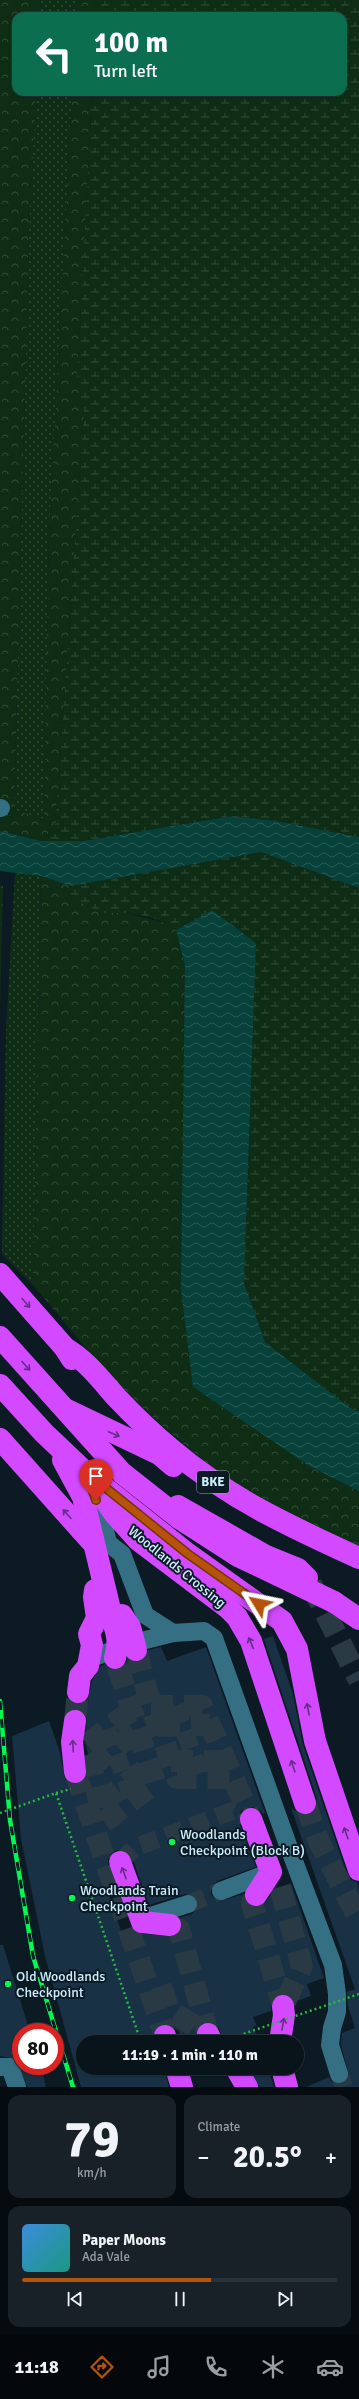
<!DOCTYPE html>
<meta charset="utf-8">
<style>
:root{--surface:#09141a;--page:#172127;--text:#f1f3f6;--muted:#999ea2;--line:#293339;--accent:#b45309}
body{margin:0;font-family:Signika,sans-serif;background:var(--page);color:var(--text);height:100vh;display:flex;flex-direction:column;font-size:15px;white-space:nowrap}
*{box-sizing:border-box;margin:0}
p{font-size:13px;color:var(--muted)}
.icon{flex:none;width:22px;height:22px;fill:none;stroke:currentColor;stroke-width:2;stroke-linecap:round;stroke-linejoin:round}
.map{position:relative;height:2087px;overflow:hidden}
.sheet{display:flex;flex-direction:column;gap:8px;padding:8px;background:#050b0e;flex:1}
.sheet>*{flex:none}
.banner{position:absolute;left:12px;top:12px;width:335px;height:84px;border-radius:12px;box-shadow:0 1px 3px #0004,0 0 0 1px var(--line);background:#0b6e4f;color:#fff;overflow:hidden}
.speed{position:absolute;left:12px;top:2023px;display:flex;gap:8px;font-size:20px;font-weight:700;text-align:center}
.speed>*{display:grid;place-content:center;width:52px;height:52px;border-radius:50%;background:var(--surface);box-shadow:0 1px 3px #0004,0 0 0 1px var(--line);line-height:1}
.speed .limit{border:6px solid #d22;background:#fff;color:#111}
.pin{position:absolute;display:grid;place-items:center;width:34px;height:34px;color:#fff;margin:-41px -17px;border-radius:50% 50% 50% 0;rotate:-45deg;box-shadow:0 0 4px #0007}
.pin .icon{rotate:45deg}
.me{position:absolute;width:44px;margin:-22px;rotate:305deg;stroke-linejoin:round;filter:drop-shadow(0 0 3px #0008)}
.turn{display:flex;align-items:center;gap:14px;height:84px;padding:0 16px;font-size:18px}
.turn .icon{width:52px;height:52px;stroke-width:2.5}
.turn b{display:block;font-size:28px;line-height:34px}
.big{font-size:30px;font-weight:700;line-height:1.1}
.sheet .widget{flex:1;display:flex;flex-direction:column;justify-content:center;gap:6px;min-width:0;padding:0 14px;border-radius:12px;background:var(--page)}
.sheet .dial{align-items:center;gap:0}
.dial b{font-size:52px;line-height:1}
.song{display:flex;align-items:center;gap:12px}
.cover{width:48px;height:48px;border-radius:6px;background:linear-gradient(135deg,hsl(210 70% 55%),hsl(170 70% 35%))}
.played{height:4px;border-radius:2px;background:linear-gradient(90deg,var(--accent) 60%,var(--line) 60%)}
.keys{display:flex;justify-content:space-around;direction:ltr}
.heat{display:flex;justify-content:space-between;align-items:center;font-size:22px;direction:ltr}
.sheet .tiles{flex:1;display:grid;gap:8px;grid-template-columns:1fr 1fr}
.widget:last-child{grid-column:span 2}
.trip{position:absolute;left:76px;top:2035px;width:228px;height:40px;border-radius:20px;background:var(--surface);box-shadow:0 1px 3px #0004,0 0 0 1px var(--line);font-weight:700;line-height:40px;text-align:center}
.dock{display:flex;height:64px;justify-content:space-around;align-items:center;background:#04080a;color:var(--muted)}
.dock .icon{width:28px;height:28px}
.dock .on{color:var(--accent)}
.dock b{font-size:18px;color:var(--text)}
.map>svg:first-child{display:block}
</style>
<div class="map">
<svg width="359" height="2087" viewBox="0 0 359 2087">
<defs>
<pattern id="grass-dots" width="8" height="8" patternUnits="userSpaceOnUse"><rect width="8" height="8" fill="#0f2d15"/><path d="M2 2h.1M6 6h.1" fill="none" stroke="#314c38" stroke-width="1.8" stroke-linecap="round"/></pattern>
<pattern id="forest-crowns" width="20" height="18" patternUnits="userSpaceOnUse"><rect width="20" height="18" fill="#0f2d15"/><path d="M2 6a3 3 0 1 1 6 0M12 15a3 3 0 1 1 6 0" fill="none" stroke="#314c38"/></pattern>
<pattern id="wetland-marsh" width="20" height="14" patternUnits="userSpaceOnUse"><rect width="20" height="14" fill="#0f2d15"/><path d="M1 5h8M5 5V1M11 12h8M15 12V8" fill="none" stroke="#314c38"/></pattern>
<pattern id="water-waves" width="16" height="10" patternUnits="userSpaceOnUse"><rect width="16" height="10" fill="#07413a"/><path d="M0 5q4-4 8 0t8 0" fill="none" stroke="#2a5d58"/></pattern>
</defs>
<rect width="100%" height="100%" fill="#0c1a23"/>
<g fill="url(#grass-dots)">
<path d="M41,0H77L76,16H40Z"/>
<path d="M36,92H72L49,535L44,819L14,810L29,227Z"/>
<path d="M15,873L41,876L33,1285L2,1254L6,1031Z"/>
</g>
<g fill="url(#forest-crowns)">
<path d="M0,0H41L40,16H16V92H36L29,227L14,810L44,819L49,535L72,92H92L77,382L84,412L59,774L55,826L41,841L0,831Z"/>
<path d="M77,0H100V16H76Z"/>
<path d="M41,876L71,886V897L101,913H125L167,923L176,930L185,966L193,1387L309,1466L359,1491V1552C272,1516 193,1458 126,1392C93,1359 64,1321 33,1285Z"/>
<path d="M0,885L3,886L0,1011Z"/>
</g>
<g fill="url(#wetland-marsh)">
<path d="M100,0H359V837L276,821L232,816L83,841H41L55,826L59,774L84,412L77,382L92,92H343V16H100Z"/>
<path d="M261,852L359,888V1412L349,1407L265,1342L244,1283L256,943L212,910L176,930L167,923L145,916L125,913H101L71,897V886Z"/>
</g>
<g fill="url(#water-waves)">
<path d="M232,816L276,821L359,837V888L261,852L71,886L41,876L0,871V831L41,841H83Z"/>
<path d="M212,910L256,943L244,1283L265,1342L349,1407L359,1412V1491L309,1466L193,1387L181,1289L185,966L176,930Z"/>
</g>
<g fill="#183145" fill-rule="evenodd">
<path d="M273,1636L293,1694L303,1745L347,1874L351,1880L357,1882L359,1889V2087H306L329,2077L332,2082L342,2084L349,2077L341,2044L342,2033L355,2028L348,2006L347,1992L355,1989L291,1808L302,1815H309L315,1811L317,1799L264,1639Z"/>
<path d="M161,1647L167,1661L206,1647L265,1813L263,1814L259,1809L253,1807L241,1811L239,1823L256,1867L217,1881L211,1889V1895L220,1901L244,1894L245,1901L256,1907L266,1902L275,1889L291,1883L324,1978L307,1984L311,1996L294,2002L288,1995L281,1994L272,2001L271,2011L253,2017L257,2026L253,2027L259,2042H224L219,2028L208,2022L198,2027L196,2038L185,2042H182L179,2031L167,2024L155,2028L153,2034L154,2042H83V2068H164L169,2087H81L45,1956L21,1839L12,1736L49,1721L60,1752L65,1779L70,1784L82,1782L87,1777V1767L91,1766L85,1742L87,1717L82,1711L72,1709L68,1699L77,1704L88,1700L92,1681L101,1666L105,1664L112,1670H119L124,1666L128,1659L140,1662L145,1659L148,1650ZM116,1850H123L132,1857L149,1905L185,1894L195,1897L198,1907L192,1914L180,1918L182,1927L175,1936L141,1934L124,1940L101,1870L108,1867V1859Z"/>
<path d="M0,1945H3L30,2032H21V2066H41L46,2087H27L16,2059L0,2056Z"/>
<path d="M250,2068H268L274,2087H259Z"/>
</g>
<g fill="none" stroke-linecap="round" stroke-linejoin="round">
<g stroke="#293a44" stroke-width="18" stroke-dasharray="18 9" stroke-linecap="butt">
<path d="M175,1706L202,1778"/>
<path d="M107,1729L133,1800"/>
<path d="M120,1862L134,1848L232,1811L251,1819"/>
<path d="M188,1904L221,1891"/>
<path d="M339,2074L344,2087"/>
</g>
<g stroke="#293a44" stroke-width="22" stroke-dasharray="22 11" stroke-linecap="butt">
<path d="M311,1584L359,1680"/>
<path d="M136,1650L151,1706L177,1778H233"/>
<path d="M151,1706H202L251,1819"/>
<path d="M75,1721L78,1692"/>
<path d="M158,1726L210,1725"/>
<path d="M171,1761H226"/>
<path d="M91,1766L139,1730"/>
<path d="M75,1772L165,2036"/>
<path d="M100,1803L150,1766"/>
<path d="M305,1803L319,1842L359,1919"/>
<path d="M101,1808L86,1745L132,1710"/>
<path d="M104,1822L155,1783L115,1658"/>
<path d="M280,1887L302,1966L283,2006"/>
<path d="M256,1895L252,1903L283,2006"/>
<path d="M170,1925L179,1929L208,2034"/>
<path d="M161,1986L169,2010L208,2034"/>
</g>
<path stroke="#28b941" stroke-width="2.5" stroke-dasharray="2 3" stroke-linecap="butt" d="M56,1793L71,1789"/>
<g stroke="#356f84" stroke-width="18">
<path d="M0,808H1"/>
<path d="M93,1492L101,1513L108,1543L122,1554L145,1615L173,1633L204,1631L214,1638L288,1845L333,1965L337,1994V2012L332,2028L330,2045L339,2074"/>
<path d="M88,1659L134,1643L173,1633"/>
<path d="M221,1891L271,1872"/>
<path d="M141,1919L188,1904"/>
<path d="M0,2067H10L17,2087"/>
</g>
<g stroke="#d249ff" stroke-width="22">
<path d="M0,1274L65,1348L72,1359"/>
<path d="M0,1337L122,1473L179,1518"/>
<path d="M65,1348C86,1360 101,1380 117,1398C134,1416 153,1434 172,1450C230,1499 291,1527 359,1558"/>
<path d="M0,1385L44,1433L85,1472L188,1554L282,1621L297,1649L315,1741L359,1870"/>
<path d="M67,1410L159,1454L173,1466"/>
<path d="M0,1439L91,1541"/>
<path d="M63,1460L83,1497L113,1622C118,1635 119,1644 115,1658"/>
<path d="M98,1490L114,1513L138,1540L228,1608L237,1617L251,1641L305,1803"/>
<path d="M178,1506L266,1556L298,1569L307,1578"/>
<path d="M334,1602L359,1619"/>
<path d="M122,1615L130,1627L136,1650"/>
<path d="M88,1666L92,1645L89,1634L97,1618L94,1597L95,1590"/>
<path d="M78,1692L80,1676L84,1671"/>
<path d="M75,1721L72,1742L75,1772"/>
<path d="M251,1819L271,1872L256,1895"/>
<path d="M120,1862L142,1922L170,1925"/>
<path d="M208,2034L212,2042"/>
<path d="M165,2036L167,2042"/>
<path d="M280,2042L284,2015L283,2006"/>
<path d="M176,2068L182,2087"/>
<path d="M236,2068L247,2087"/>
<path d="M282,2068L287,2087"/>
</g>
<g stroke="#00f953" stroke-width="4.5">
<path id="rail" d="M0,1701L10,1820L33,1956L73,2087"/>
</g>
<use href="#rail" stroke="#0c1a23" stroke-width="3" stroke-dasharray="9" stroke-linecap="butt"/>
<g stroke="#28b941" stroke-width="2.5" stroke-dasharray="2 3" stroke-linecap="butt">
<path d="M0,1813L56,1793L141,2042"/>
<path d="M220,2042L359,1994"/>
</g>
<path stroke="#d249ff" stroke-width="22" d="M179,1518L238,1556L334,1602"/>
</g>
<defs><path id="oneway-shaft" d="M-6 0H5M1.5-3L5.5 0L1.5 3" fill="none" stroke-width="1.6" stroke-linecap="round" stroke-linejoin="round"/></defs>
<g stroke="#652f86">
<use href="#oneway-shaft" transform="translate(26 1303) rotate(48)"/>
<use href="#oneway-shaft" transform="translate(26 1366) rotate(48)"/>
<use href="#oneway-shaft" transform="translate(114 1434) rotate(23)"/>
<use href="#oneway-shaft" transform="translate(67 1514) rotate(-132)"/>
<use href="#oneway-shaft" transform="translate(251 1643) rotate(-113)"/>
<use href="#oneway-shaft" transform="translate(308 1709) rotate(-101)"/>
<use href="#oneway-shaft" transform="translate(73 1746) rotate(-93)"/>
<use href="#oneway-shaft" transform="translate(293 1766) rotate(-108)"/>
<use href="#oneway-shaft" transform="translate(346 1833) rotate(-109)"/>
<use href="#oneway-shaft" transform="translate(124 1873) rotate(-110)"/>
<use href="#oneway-shaft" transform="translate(283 2024) rotate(-80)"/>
</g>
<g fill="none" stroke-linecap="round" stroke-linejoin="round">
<g stroke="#753606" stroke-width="10">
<path id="route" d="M96,1500L86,1472L188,1554L259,1604"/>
</g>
<use href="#route" stroke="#b45309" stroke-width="7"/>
</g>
<g fill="#00f953" stroke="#0c1a23" stroke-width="1.5">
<circle cx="172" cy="1842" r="4"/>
<circle cx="72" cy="1898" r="4"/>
<circle cx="8" cy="1984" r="4"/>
</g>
<g text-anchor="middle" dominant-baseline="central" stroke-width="4" stroke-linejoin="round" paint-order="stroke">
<rect fill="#0c1a23" stroke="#94aebd" stroke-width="1" x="197" y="1471" width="32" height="22" rx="3"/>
<g font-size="13" font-weight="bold" fill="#ceeeff">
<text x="213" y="1482">BKE</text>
</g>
<g font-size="14" fill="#ceeeff" stroke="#0c1a23">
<text transform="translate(177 1567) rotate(39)">Woodlands Crossing</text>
</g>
<g font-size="14" fill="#ceeeff" stroke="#0c1a23" text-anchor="start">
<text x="180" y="1834">Woodlands<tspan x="180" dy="16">Checkpoint (Block B)</tspan></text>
<text x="80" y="1890">Woodlands Train<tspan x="80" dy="16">Checkpoint</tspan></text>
<text x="16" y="1976">Old Woodlands<tspan x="16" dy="16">Checkpoint</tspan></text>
</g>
</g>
</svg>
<div class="speed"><div class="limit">80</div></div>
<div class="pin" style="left:96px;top:1500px;background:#d93025"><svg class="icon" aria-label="arrive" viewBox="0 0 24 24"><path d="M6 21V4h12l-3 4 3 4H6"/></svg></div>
<svg class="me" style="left:259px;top:1604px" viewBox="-20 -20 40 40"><path d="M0-17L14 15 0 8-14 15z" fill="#b45309" stroke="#fff" stroke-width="4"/></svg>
<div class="trip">11:19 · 1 min · 110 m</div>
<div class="banner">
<div class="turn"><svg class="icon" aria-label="left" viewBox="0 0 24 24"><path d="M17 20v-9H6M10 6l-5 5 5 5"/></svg><div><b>100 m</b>Turn left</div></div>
</div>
</div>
<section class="sheet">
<div class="tiles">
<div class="widget dial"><b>79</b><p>km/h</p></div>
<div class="widget"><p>Climate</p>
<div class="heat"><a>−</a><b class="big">20.5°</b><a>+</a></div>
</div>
<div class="widget">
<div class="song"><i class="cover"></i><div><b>Paper Moons</b><p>Ada Vale</p></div></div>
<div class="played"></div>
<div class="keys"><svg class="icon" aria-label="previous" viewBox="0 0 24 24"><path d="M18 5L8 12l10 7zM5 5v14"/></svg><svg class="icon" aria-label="pause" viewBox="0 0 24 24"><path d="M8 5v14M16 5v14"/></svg><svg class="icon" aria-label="next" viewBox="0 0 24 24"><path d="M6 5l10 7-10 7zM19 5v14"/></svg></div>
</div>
</div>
</section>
<nav class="dock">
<b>11:18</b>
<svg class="icon on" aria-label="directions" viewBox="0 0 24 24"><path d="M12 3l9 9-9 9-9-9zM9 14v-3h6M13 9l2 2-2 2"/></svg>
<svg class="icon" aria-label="music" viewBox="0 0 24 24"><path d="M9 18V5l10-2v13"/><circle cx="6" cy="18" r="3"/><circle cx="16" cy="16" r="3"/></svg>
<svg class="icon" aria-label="phone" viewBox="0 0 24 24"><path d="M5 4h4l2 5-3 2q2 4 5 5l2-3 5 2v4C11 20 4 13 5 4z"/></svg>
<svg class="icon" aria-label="climate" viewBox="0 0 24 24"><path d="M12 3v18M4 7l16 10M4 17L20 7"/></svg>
<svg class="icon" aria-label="car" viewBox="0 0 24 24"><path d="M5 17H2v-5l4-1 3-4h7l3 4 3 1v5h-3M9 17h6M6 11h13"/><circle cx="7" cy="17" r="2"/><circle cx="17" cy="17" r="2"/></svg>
</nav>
